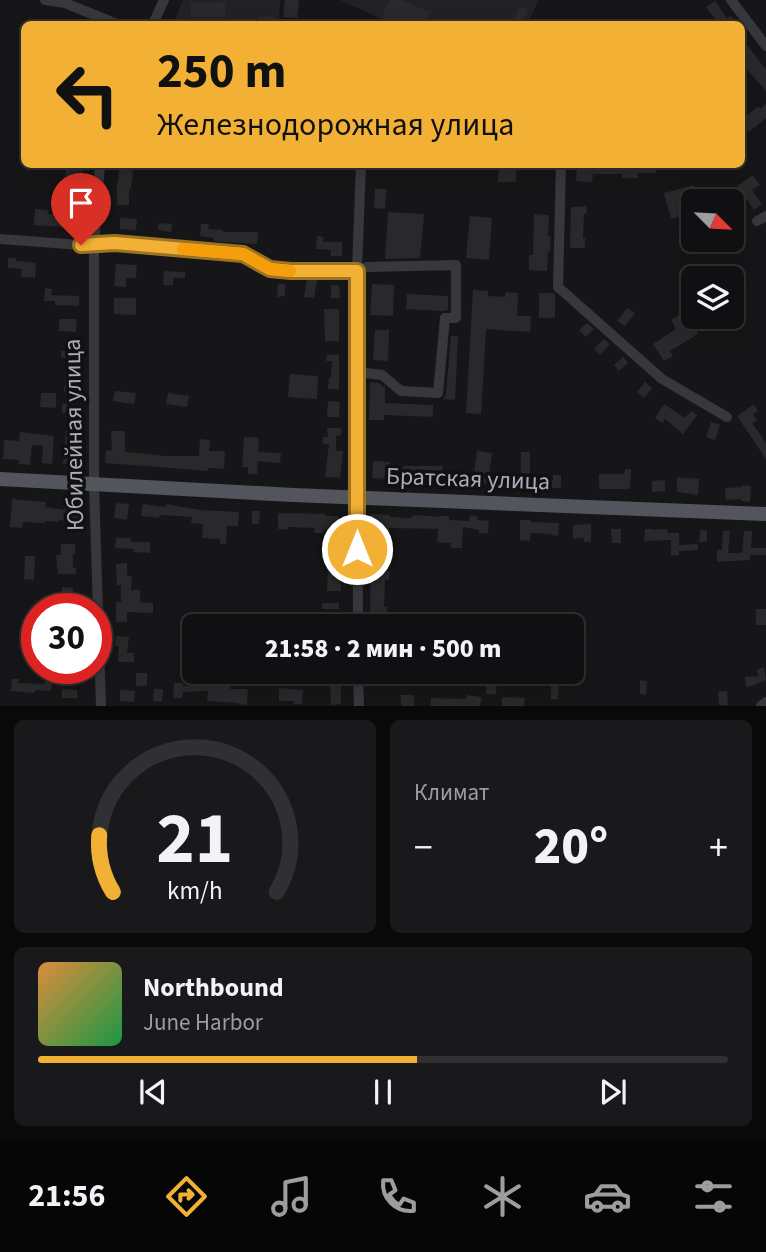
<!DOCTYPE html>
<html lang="ru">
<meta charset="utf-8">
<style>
:root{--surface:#101012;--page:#19191b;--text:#f1f3f6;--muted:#9c9d9f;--line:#303032;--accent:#f2b134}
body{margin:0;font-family:"Source Sans 3",sans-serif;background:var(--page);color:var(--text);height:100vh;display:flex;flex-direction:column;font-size:26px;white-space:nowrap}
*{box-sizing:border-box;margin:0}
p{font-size:23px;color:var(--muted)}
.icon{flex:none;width:38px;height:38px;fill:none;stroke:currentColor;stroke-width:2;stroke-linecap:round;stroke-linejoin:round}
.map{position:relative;height:706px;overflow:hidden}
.drawer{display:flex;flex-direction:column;gap:14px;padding:14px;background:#09090a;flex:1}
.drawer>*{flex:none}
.guide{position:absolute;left:21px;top:21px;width:724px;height:147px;border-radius:10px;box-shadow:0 4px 18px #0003,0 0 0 2px var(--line);background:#f2b134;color:#111;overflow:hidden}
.needle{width:46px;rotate:114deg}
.fabs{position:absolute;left:681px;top:189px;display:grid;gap:14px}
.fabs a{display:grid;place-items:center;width:63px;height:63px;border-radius:10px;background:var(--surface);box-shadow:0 4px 18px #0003,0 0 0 2px var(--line);font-size:35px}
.speed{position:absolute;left:21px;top:593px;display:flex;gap:14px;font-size:35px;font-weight:700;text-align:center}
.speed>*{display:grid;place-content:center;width:91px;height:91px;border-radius:50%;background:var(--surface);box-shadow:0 4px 18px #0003,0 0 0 2px var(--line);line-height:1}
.speed .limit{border:10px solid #d22;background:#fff;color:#111}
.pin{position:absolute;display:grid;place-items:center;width:60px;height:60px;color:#fff;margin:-72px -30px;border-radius:50% 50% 50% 0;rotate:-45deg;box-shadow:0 0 7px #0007}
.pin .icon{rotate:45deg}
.me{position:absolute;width:77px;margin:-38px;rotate:0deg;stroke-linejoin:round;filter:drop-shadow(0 0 5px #0008)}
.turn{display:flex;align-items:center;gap:24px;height:147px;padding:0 21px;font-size:32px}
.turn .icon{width:91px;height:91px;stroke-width:2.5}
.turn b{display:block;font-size:49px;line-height:60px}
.big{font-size:52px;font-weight:800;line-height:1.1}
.drawer .tile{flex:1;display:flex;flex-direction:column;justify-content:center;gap:10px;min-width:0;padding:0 24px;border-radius:10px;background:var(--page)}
.drawer .dial{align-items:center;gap:0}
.dial svg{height:182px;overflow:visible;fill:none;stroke:var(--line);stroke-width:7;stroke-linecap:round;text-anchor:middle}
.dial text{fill:var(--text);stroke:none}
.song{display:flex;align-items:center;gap:21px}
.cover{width:84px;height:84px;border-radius:10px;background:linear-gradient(135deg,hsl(30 70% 55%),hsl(140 70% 35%))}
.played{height:7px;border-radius:4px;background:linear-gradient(90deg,var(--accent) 55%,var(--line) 55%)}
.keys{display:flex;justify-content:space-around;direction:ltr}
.heat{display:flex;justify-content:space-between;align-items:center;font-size:38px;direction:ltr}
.drawer .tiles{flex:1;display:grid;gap:14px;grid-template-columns:1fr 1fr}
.tile:last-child{grid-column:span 2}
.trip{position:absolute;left:182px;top:614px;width:402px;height:70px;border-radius:10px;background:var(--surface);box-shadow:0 4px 18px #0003,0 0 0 2px var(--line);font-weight:800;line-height:70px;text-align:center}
.tab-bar{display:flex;height:112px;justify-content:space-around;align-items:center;background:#060607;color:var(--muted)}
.tab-bar .icon{width:49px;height:49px}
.tab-bar .current{color:var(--accent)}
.tab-bar b{font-size:32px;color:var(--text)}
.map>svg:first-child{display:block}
</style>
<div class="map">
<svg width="766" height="706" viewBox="0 0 766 706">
<rect width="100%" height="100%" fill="#161618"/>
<g fill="#222225">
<path d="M183,0H280L279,24H173Z"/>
<path d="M340,0H539L527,24H392Z"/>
</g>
<g fill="#29292c">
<path d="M285,0H299L297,18L283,17Z"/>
<path d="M389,0H401L430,12L425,24H396L381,18Z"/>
<path d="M715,1L727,18L731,16L738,24H719L706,7Z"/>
<path d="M225,2V17H191V3Z"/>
<path d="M520,6L529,10L522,24H511Z"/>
<path d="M258,16L274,17V24H258Z"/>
<path d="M748,46L766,70V91L742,64V51Z"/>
<path d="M766,104V118L749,132L742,123V119L759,106L760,109Z"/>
<path d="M120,164H134L131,189H129V205H117V186Z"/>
<path d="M499,164H516V182H498Z"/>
<path d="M577,164H656V173H638V178H622V174H593L592,182L576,181Z"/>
<path d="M66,169L83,170V180L65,179Z"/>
<path d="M753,175L760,185L752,190L762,204L754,210L737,186Z"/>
<path d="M694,185L698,201H693V213L671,219L664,193Z"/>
<path d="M375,189H386L385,209L374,208Z"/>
<path d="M66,191L82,192L81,203L66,202Z"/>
<path d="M587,206L586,214H584L583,238H585V248H570L571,207Z"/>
<path d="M35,209L49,210L48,214L80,215V228L34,225Z"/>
<path d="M388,212L424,214L420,258L385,259Z"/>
<path d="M534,214L549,215L548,236H551L550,251H548L547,271L529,270V255H533Z"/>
<path d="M470,216L492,218L489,260L466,258Z"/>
<path d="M120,218L137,219L136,230L120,229Z"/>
<path d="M159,223L172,224L171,232L158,230Z"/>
<path d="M201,224H209L208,229L223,230V232H258L257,244L221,242L214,241V238L200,236Z"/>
<path d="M317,236L324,237L323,242H342V256H331V250L316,249Z"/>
<path d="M8,258H16V261L36,263L35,278L21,277L22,269L8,268Z"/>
<path d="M116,264L137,265L136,278H126V287L114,286Z"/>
<path d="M164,271L185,272V278H173V285H163Z"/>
<path d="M307,279L317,280L314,298L304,297Z"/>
<path d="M278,284H285V296L277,297Z"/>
<path d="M372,284L394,285L393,316L370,315Z"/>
<path d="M331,285H339L340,298H331Z"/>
<path d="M45,288L52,289L51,295L79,296V306L55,305V301H44Z"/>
<path d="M473,290L488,291V296L505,297L506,292L518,293L517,316H531L530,332L486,329L481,414L466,413Z"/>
<path d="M539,293H553L555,295V318H539Z"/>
<path d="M407,294L448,296V310L441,311L406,309Z"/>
<path d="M693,297V317H715L696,329L698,334L670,351L673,356L664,361L653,344L676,329L671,320L684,311L680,305Z"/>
<path d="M114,298H136V315L114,314Z"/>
<path d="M627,308L635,313L625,326L617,321Z"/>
<path d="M324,309H339V341H325Z"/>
<path d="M59,319H77L76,332L59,331Z"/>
<path d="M587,323L594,329L586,337L579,330Z"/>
<path d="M375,330H389L388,361L373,360Z"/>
<path d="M451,336H458L455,400L443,399L446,394Z"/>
<path d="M604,339L610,344L600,355L594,349Z"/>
<rect x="61" y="351" width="14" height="7"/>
<path d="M327,354L339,355V389H328L329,378H331L332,361H326Z"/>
<path d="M623,357L628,363L619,371L614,365Z"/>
<path d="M66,373L77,374L76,393L64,392Z"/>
<path d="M290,374L318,376L317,399L288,397Z"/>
<path d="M370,382L379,383L385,388V403L433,405V417L384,415V420H369Z"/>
<path d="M645,382L652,388L644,398L637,392Z"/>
<path d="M115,391L136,393L134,404L113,401Z"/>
<path d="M41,393H56V408L40,407Z"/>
<path d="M168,393L189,396L187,407L166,404Z"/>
<path d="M328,401L340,402L339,417H327Z"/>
<path d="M73,403V412L62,413V404Z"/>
<path d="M664,404L685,418L691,411L697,415L683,434L665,419L662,423L655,418Z"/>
<path d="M754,404L758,411L753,414L757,420L752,423L766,443V459L737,416Z"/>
<path d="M711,422L720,425L715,440L706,437Z"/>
<path d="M327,428H341V435L336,436V451H343L340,478L325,477L329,444H323V437H328Z"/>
<path d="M66,430L77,431L73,465L63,464Z"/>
<path d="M111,431H125V452L166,456H199L200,439L210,440L209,451H225L224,469L208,468V471L105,463L106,450L112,451Z"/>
<path d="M20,432L54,436L52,464L42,463L43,446L32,445L30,465L19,464V460L3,459L4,440L19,441Z"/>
<path d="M244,437L259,438L258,452L281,453L280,463L258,461L257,474H248V467H242Z"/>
<path d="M477,451L492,453L488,484L473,482Z"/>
<path d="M521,452H530V479L553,481V475H561V488L500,487L501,478L521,480Z"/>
<path d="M373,461L390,462L389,479L372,478Z"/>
<path d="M403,466H443L442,472L459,474L458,486L449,485V480L403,478Z"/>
<path d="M625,469H631L630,489H599V474H624Z"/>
<path d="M677,477L699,479L698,495L677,492Z"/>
<path d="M665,480V491L652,492V481Z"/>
<path d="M742,485L751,486L750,502L741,501V499L726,500L725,488L742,487Z"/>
<path d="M12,499L46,502L45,507L64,510L65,505L78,506L77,521L59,520V522L45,521V523L23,522L22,528L10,527Z"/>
<path d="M116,503L129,504L127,520L114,518Z"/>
<path d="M143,504L166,507V504L199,510L239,512L238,526H227L226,544H220V539L202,538L203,524L191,523L192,517L160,515L159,518L141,516Z"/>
<path d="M252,511H260L259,524H252Z"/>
<path d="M278,513L325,514V516H339V530H324V533H314L315,528L288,527V530L278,529Z"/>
<path d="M370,514L390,515V517L412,518L411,516L419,515L439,517V516H449V520L469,521L470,515L477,516V520L489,521L488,534L479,533V530L463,527L462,548H451V543L437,542L438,529L389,528L391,550L381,549L382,529H370Z"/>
<path d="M520,520H531V522L559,523L558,536L551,535L552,534L530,533V541L520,540Z"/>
<path d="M591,524V542H584V538L573,539V525Z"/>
<path d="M611,529H621V543H612Z"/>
<path d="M645,529H652V530L667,529L668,533H679V545L698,544V550L679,551V555L671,556V540L644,541Z"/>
<path d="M700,530H707V542H699Z"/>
<path d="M723,531H730L728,553H742L744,531H752L751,548H766V555H750V560L717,562V550H722Z"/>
<path d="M116,538H131V542H150V553L134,552V549L115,548Z"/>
<path d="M61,544H75V554H73V568H76V574H58L56,555H61Z"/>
<path d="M371,553H386V571H390L389,580H385L384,607H387V614H370Z"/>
<path d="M25,556H35L34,580L24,579Z"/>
<path d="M127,563V576H132L131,590H140V602L153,603V613L127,612V622H116V602H121V585H117L116,564Z"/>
<path d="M340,569L341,591H327L328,570Z"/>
<path d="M62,587L73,588L72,601H74V609H63Z"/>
<rect x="322" y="603" width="17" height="6"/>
<rect x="756" y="609" width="10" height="16"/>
<path d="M395,618L417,619L416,626H395Z"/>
<path d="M116,636L129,637L127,653H134V662H118L119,646H115Z"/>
<path d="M764,667L766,680L752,686L746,687L745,677L759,676L756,670Z"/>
<path d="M59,668H76V675H58Z"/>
<path d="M466,672H475L474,684H466Z"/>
<rect x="136" y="673" width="11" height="13"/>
<path d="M325,673H341V704L331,705L330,682H325Z"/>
<path d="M46,675H53L51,691L35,690V693L11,691L12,679H19L18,683L45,684Z"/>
<path d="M487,676H497L496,694H486Z"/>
<path d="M640,680L647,681L646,695L640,694Z"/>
<path d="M174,683H183V686L224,685V683H231L230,689H248L247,705L239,704V703L207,701L208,691L183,692L182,698H173Z"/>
<path d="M551,686H559L558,699H551Z"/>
<path d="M279,688L303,690L302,704H294V701H279Z"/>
<path d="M62,689L77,690V698H62Z"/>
<path d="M154,689H163L162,702L153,701Z"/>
<path d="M120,690L135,691L134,702L120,701Z"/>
<path d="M727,691L728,705H719L718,692Z"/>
<rect x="401" y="695" width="13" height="11"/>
<path d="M466,695L482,697L480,706H431V698L466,699Z"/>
<path d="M502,697L525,698L524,706H502Z"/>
</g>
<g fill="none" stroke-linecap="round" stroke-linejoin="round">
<g stroke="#37383d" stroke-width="10">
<path d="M45,0L65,3L117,24"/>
<path d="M731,0L766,46"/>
<path d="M153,24L164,0"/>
<path d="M100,164L94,244V485L101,706"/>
<path d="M561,164L558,287L662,379L727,417"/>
<path d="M757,221L766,216"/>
<path d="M0,239L81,245L115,243L243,254L269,269L291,271L357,270L367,267L456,265V318H445L438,393L401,391L382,375L357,372"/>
<path d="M358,626L357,270L361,164"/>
<path d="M358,672L359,706"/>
<path d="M761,706L766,702"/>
</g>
<path stroke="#53555c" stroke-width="14" d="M0,479L293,495L766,514"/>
</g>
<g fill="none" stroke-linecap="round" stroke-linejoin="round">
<g stroke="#9d7322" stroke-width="18">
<path id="route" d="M81,245L115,243L243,254L270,269L291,271H357V549"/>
</g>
<use href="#route" stroke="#f2b134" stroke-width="12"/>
<path stroke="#f59e0b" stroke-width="12" d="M183,249L243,254L270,269L290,271"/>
</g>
<g text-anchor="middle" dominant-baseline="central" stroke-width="7" stroke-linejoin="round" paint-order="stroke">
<g font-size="24" fill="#a8adb8" stroke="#111113">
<text transform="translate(74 435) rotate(-91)">Юбилейная улица</text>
<text transform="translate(468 479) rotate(2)">Братская улица</text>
</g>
</g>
</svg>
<div class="fabs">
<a><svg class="needle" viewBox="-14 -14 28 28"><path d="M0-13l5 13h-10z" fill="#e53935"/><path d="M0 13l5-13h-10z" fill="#9c9d9f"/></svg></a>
<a><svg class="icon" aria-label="layers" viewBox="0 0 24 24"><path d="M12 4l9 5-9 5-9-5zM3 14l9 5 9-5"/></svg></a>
</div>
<div class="speed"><div class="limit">30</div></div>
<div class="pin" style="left:81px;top:245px;background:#d93025"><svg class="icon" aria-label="arrive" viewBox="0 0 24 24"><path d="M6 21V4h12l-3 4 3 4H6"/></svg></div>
<svg class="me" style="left:357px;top:549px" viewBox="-20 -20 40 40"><circle r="17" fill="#f2b134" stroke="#fff" stroke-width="3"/><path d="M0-11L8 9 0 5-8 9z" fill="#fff"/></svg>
<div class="trip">21:58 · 2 мин · 500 m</div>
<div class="guide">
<div class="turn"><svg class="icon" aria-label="left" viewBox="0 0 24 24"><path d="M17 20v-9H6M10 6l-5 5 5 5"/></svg><div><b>250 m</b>Железнодорожная улица</div></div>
</div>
</div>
<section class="drawer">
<div class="tiles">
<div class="tile dial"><svg viewBox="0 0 100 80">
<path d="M14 69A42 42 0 1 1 86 69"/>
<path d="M14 69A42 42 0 0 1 8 44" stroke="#f2b134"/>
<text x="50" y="56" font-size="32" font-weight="700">21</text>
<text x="50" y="72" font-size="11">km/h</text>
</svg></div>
<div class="tile"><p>Климат</p>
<div class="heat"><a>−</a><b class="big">20°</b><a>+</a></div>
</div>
<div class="tile">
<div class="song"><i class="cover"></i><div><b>Northbound</b><p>June Harbor</p></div></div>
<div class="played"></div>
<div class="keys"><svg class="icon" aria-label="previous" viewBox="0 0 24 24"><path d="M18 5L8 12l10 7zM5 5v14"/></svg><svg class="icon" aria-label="pause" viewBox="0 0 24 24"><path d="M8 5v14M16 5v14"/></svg><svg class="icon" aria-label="next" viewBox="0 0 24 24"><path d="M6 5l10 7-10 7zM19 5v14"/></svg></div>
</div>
</div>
</section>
<nav class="tab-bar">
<b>21:56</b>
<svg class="icon current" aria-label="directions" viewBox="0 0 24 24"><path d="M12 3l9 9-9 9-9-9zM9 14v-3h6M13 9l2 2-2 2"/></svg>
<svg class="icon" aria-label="music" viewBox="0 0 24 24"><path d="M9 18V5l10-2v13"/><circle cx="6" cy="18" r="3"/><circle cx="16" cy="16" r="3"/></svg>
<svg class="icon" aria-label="phone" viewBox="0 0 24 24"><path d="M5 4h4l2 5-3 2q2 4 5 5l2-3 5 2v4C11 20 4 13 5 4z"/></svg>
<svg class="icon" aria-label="climate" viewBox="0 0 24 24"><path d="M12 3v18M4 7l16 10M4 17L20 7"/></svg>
<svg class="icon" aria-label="car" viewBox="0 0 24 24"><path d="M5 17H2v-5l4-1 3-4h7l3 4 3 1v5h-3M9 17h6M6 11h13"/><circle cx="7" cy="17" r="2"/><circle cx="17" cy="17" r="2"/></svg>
<svg class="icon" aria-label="filters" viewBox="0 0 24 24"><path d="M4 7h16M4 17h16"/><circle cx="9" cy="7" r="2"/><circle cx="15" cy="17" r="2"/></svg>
</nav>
